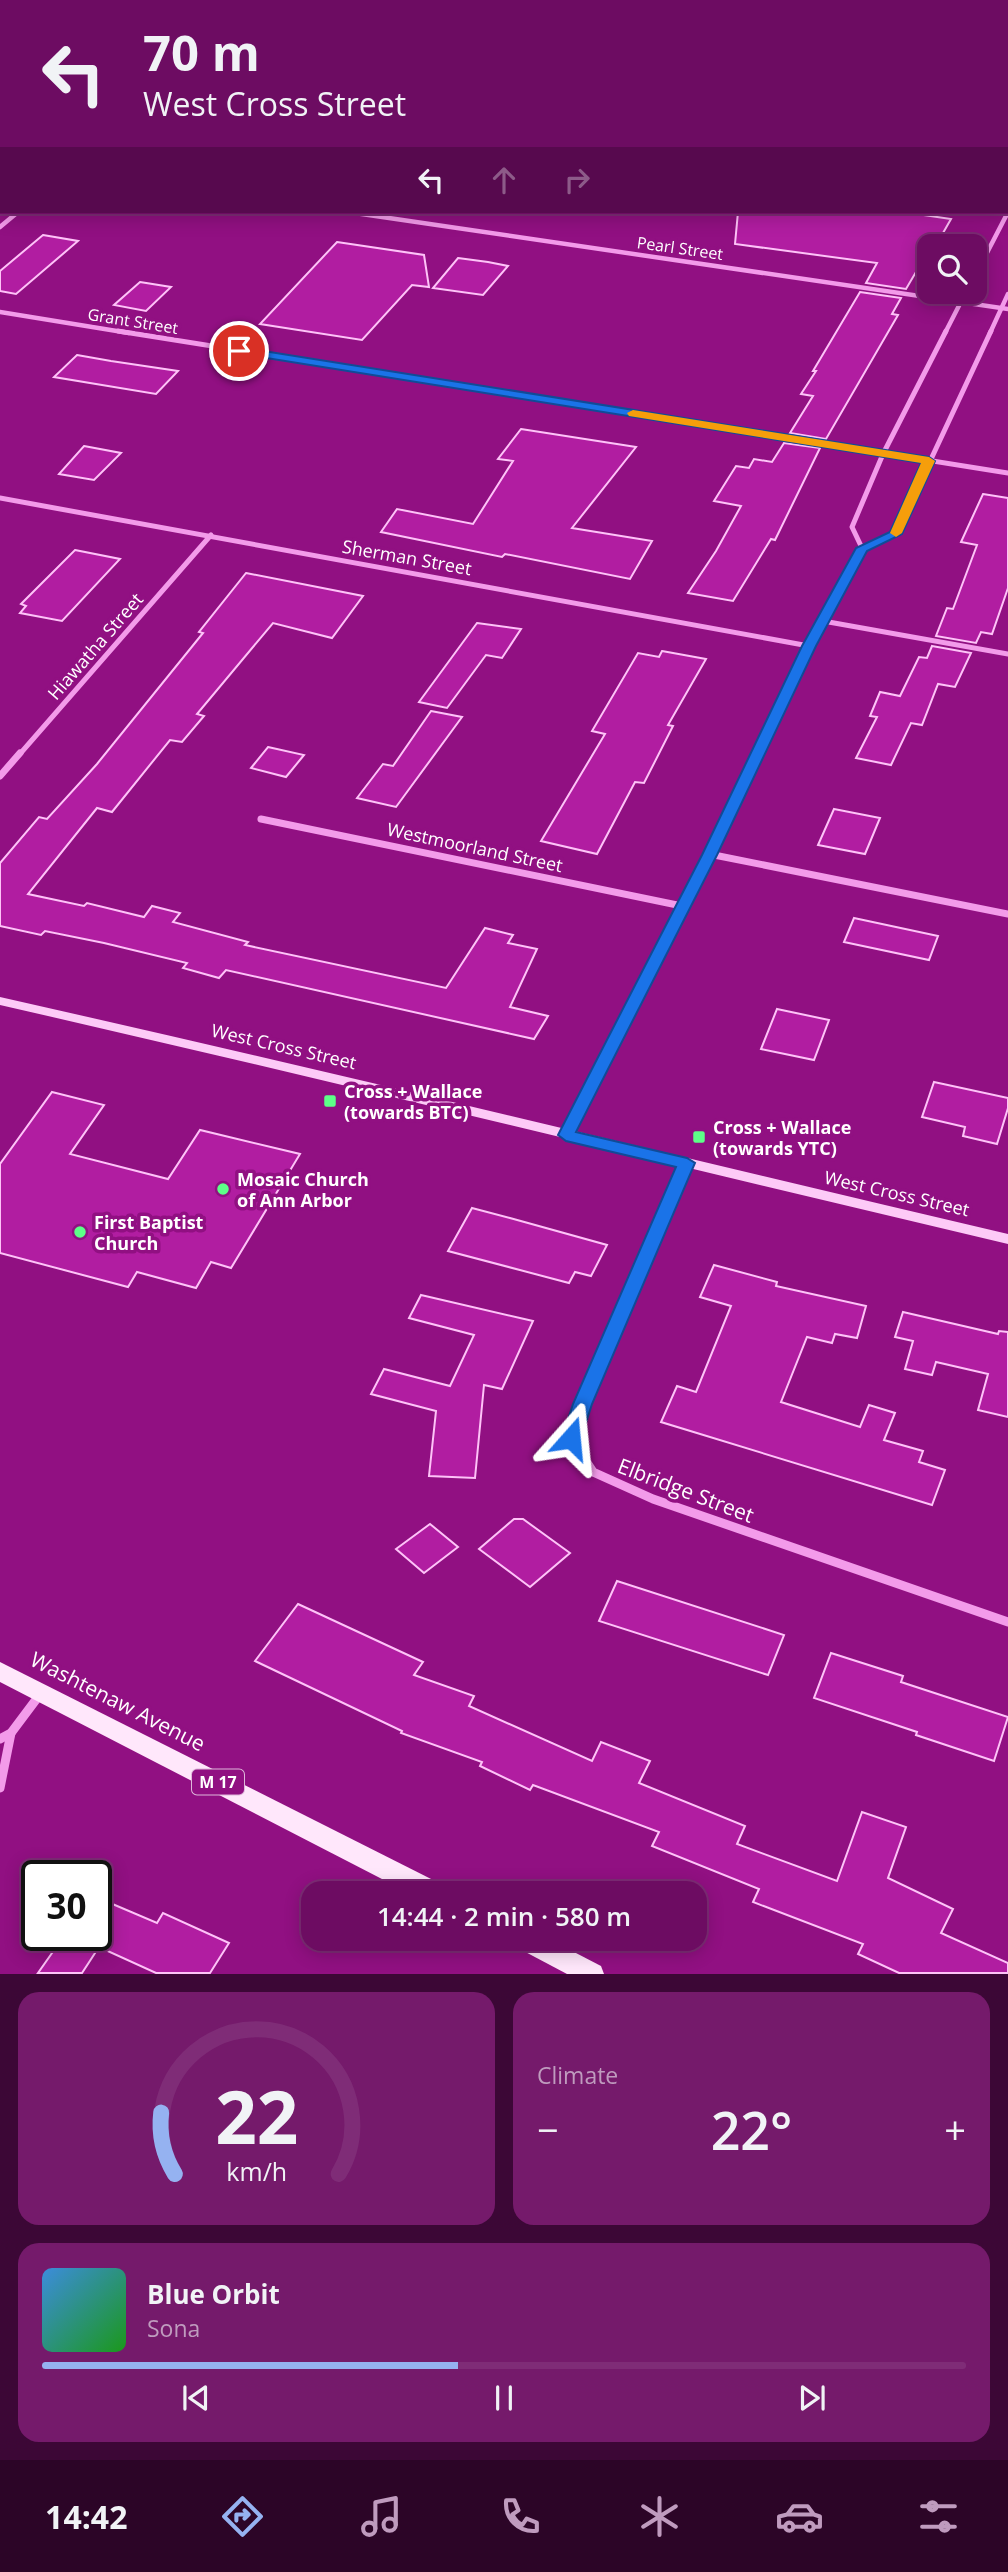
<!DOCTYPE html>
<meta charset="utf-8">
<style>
:root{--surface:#6d0c62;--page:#751a6b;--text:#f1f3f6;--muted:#bf9bbe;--line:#7f2c77;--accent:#95b2f1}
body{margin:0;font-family:"Open Sans",sans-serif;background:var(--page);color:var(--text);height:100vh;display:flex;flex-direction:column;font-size:26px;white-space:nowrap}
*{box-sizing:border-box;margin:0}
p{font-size:23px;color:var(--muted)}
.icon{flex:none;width:38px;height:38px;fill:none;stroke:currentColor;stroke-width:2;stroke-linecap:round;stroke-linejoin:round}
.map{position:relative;height:1974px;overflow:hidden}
.drawer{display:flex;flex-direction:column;gap:18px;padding:18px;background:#3c0736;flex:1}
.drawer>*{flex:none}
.guide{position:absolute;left:0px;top:0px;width:1008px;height:214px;box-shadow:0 4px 18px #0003,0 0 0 2px var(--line);background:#6d0c62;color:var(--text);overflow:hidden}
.fabs{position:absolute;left:917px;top:234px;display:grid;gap:14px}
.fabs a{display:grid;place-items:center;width:70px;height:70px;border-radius:14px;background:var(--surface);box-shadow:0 4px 18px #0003,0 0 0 2px var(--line);font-size:35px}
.speed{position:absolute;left:21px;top:1860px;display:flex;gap:14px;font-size:35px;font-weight:700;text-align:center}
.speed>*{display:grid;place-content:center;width:91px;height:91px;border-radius:50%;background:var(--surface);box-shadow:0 4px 18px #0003,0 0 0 2px var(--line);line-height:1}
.speed .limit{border:4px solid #111;border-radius:10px;background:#fff;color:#111}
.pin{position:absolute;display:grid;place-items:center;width:60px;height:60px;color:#fff;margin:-30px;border:4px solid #fff;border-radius:50%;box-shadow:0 2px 7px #0007}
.me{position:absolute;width:77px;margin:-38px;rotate:18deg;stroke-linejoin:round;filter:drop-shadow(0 0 5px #0008)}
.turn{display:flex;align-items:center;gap:24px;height:147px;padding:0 28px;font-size:32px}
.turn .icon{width:91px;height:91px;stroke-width:2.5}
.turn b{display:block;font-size:49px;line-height:60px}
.lanes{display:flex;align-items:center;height:66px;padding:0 28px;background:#0003;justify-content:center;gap:35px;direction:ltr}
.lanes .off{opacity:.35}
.big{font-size:52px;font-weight:600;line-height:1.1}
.drawer .card{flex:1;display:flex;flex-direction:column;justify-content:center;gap:10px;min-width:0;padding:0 24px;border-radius:21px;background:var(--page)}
.drawer .dial{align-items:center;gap:0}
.dial svg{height:182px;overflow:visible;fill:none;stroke:var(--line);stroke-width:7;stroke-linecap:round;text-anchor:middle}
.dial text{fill:var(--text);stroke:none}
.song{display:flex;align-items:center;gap:21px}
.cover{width:84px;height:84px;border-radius:10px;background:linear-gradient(135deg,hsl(210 70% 55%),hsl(120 70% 35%))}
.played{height:7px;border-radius:4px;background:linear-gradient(90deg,var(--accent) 45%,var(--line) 45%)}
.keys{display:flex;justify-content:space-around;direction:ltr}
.heat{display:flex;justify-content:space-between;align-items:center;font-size:38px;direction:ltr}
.drawer .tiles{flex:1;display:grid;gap:18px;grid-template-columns:1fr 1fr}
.card:last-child{grid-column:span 2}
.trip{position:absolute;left:301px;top:1881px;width:406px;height:70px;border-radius:21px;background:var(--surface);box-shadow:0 4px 18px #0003,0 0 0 2px var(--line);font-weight:600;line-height:70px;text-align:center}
.dock{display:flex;height:112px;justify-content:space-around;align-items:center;background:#2c0527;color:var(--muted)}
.dock .icon{width:49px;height:49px}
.dock .active{color:var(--accent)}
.dock b{font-size:32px;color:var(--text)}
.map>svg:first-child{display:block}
</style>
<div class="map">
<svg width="1008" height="1974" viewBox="0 0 1008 1974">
<rect width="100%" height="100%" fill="#911082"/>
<path fill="#ac179c" d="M0,0H648L2,2V20Z"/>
<g fill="#b11da1" stroke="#fec3f8" stroke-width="2">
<path d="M738,212H903L951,219L935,247H929V255H926L906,289L866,283L877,263L735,244Z"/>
<path d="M43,235L78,241L16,294L0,291V271Z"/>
<path d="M337,242L424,255L429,287L412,285L362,340L260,324Z"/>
<path d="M458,258L488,262L508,266L483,295L433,288Z"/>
<path d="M140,282L171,287L146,311L114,305Z"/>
<path d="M860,292L901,298L892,314L898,315L826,439L790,433L813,396L801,394L816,371H813Z"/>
<path d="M77,355L111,361L178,371L156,394L54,377Z"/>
<path d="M521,429L636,447L572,528L652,541L630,579L505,554L502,557L381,532L397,509L473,524L513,461L498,459Z"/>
<path d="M784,443L820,448L775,540L771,539L733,601L688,593L716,551L741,506L714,501L736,466L749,468L754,459L772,462Z"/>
<path d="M84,446L121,453L94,480L59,474Z"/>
<path d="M983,494L1008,498V588L992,634L981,632L976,643L936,636L947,608L953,609L977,545L961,542Z"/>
<path d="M75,550L120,559L62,621L20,613L26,606L21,604Z"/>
<path d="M246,573L363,596L332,638L273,623L197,714L204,716L182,742L170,740L112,812L97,808L28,894L84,906L87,903L144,917L152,906L180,913L173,922L248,942L245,945L446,988L485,928L513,935L508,943L537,949L510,1007L548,1016L534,1039L226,970L219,978L183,968L187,963L104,943L45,931L41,935L0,926V863L39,817L47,819L97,764L203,633L199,632Z"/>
<path d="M477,623L521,629L502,658L486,655L447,708L419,702Z"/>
<path d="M932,646L971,653L955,687L938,684L922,725L911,723L891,765L856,758L877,717L870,716L880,692L900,696L919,657L927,658Z"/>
<path d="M662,651L706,659L668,725L673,726L644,783L635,782L597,854L541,841L605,734L592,731L638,653L659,657Z"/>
<path d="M431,711L462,717L396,807L357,798L383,764L393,766Z"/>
<path d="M268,747L304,755L286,777L251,768Z"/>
<path d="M834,809L880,818L865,854L818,845Z"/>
<path d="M854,918L938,936L929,960L844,942Z"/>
<path d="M777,1009L829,1020L814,1060L761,1049Z"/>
<path d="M934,1082L1008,1098V1108L997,1144L963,1136L965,1127L922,1117Z"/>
<path d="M52,1092L104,1105L70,1154L168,1179L200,1130L300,1154L231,1268L211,1262L196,1288L137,1272L128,1287L0,1253V1164Z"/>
<path d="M472,1208L510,1218L607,1245L591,1276L575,1272L569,1283L448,1251Z"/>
<path d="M714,1265L777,1282L776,1286L866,1306L857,1338L835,1334L832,1343L807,1337L781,1402L860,1427L869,1405L895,1413L884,1440L923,1451L919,1462L945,1470L932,1505L661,1422L677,1386L696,1392L731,1306L700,1297Z"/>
<path d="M421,1295L533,1321L502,1389L484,1385L475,1478L429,1476L436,1411L371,1394L384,1369L450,1386L474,1335L409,1318Z"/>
<path d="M903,1312L998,1334L999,1331L1008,1332V1417L978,1410L988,1374L936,1362L932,1375L905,1369L913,1341L895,1337Z"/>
<path d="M514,1519H523L570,1553L530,1587L479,1549Z"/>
<path d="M430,1524L458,1547L424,1573L396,1549Z"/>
<path d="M617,1581L784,1635L768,1675L599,1621Z"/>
<path d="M298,1604L423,1662L414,1675L474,1696L469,1706L592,1761L601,1742L650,1761L639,1783L745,1826L737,1844L837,1881L862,1812L906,1827L888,1878L953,1909L941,1933L1008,1963V1973H899L858,1954L863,1944L753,1902L759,1889L652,1846L659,1832L533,1785L530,1790L480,1766L482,1762L401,1733L402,1731L255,1661Z"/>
<path d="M831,1653L903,1676L901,1682L1008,1717L994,1761L916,1735L917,1732L814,1698Z"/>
<path d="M96,1897L157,1923L163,1913L229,1943L210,1973H156L99,1947L82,1973H38L64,1936H96Z"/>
</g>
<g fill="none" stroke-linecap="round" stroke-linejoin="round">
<g stroke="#f39bea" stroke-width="4.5">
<path d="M348,212L1008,309"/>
<path d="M0,227L18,212"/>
<path d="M975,276L1008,212"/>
<path d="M0,312L129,333"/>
<path d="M945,333L966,292"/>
<path d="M990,333L1008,294"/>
</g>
<g stroke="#f39bea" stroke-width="5">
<path d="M118,331L1008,473"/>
<path d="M0,498L809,646"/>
<path d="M862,548L852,527L883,454L946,331"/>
<path d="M823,621L1008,654"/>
<path d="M19,755L211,535"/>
<path d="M757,755L809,646L862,548L896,534L991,331"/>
</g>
<g stroke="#f39bea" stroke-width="7">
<path d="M0,776L20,753"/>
<path d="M261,819L682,906"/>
<path d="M709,854L1008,914"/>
<path d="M566,1135L758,753"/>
<path d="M631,1292L686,1163"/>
</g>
<g stroke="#f39bea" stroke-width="9">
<path d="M632,1290L571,1438L593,1472L653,1499L1008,1622"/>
<path d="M0,1739L11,1733L41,1693"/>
<path d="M0,1788L11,1733"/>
</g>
<path fill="#fdcaf7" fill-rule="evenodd" d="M0,997C337,1073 672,1155 1008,1234V1244C672,1165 337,1082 0,1005Z"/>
<g fill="#ffe7fb" fill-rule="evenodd">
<path d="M0,1662L445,1886L448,1894H411L0,1682Z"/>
<path d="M512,1939H549L601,1966L604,1974H567L516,1947Z"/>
</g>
</g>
<path fill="#1a73e8" stroke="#114b97" stroke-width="2" d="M239,347L929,457L935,461L902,534L867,551L816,646L717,855L576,1132L687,1158L695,1163L592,1404L581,1438L578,1443L571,1445L565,1443L562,1438L573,1404L676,1167L566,1141L558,1135L702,855L802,646L856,548L890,532L921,463L235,353L233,351Z"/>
<path fill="#f59e0b" d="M633,410L929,457L935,461L902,533L896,537L890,533L921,463L629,416L627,413Z"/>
<g fill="#5dff88" stroke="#911082" stroke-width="2.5">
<rect x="323" y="1094" width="14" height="14" rx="3.5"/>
<rect x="692" y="1130" width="14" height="14" rx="3.5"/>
<circle cx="223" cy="1189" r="7"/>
<circle cx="80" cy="1232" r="7"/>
</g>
<g text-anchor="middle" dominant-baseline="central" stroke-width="7" stroke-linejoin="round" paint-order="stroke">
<g font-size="16" fill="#fff" stroke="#911082">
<text transform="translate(680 248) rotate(8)">Pearl Street</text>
<text transform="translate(133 321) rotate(9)">Grant Street</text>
</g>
<rect fill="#911082" stroke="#deb7da" stroke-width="2" x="192" y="1769.5" width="52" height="25" rx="5"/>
<g font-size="16" font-weight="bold" fill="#fff">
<text x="218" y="1782">M 17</text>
</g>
<g font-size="18" fill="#fff" stroke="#911082">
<text transform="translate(407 557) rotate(10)">Sherman Street</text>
<text transform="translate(95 646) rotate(-49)">Hiawatha Street</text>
<text transform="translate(475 847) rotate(12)">Westmoorland Street</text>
<text transform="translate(284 1046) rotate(13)">West Cross Street</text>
<text transform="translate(897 1193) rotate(13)">West Cross Street</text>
</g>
<g font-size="18" font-weight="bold" fill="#fff" stroke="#911082" text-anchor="start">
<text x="344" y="1091">Cross + Wallace<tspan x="344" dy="21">(towards BTC)</tspan></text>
<text x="713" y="1127">Cross + Wallace<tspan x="713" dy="21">(towards YTC)</tspan></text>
<text x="237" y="1179">Mosaic Church<tspan x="237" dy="21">of Ann Arbor</tspan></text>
<text x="94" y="1222">First Baptist<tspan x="94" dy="21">Church</tspan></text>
</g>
<g font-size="21" fill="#fff" stroke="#911082">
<text transform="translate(686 1490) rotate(21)">Elbridge Street</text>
<text transform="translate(118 1701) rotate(27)">Washtenaw Avenue</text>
</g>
</g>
</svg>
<div class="fabs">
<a><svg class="icon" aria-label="search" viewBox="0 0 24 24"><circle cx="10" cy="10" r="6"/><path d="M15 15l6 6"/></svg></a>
</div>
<div class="speed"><div class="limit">30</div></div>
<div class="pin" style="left:239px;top:351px;background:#d93025"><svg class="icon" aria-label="arrive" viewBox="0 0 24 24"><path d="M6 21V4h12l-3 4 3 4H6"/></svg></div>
<svg class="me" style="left:571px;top:1438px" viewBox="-20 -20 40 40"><path d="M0-17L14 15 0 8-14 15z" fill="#1a73e8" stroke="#fff" stroke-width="4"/></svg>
<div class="trip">14:44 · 2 min · 580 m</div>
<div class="guide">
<div class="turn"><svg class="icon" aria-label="left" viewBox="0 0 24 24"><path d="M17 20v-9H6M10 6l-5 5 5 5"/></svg><div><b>70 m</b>West Cross Street</div></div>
<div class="lanes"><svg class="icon" aria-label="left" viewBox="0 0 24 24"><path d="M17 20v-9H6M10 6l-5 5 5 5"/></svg><svg class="icon off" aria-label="ahead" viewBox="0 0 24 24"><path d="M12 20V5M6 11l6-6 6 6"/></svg><svg class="icon off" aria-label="right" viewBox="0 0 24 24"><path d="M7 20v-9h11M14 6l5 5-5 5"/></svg></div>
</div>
</div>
<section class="drawer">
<div class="tiles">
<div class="card dial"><svg viewBox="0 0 100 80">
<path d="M14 69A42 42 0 1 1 86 69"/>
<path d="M14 69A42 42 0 0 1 8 42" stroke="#95b2f1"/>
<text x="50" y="56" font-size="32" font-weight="700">22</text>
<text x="50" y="72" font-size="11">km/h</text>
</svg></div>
<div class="card"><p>Climate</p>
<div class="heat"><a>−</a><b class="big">22°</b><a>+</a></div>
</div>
<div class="card">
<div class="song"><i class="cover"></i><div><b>Blue Orbit</b><p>Sona</p></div></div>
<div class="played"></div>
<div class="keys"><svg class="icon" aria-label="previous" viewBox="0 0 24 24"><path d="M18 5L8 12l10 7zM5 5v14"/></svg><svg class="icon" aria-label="pause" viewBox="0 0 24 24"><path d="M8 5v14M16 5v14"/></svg><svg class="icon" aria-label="next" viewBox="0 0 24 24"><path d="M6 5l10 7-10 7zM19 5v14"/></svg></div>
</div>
</div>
</section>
<nav class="dock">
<b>14:42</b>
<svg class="icon active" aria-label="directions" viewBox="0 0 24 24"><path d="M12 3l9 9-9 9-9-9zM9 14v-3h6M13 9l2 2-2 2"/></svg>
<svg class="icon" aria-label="music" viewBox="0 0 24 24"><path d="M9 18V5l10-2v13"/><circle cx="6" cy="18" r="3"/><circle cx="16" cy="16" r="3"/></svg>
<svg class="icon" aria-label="phone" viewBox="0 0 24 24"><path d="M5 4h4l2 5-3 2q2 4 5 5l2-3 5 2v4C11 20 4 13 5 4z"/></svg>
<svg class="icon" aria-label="climate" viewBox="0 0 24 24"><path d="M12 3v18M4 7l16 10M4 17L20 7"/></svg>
<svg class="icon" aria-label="car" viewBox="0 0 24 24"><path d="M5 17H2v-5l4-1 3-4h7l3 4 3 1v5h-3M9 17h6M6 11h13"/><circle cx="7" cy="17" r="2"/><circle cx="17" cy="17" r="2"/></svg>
<svg class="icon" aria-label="filters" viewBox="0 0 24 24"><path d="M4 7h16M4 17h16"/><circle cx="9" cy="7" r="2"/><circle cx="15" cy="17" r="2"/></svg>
</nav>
